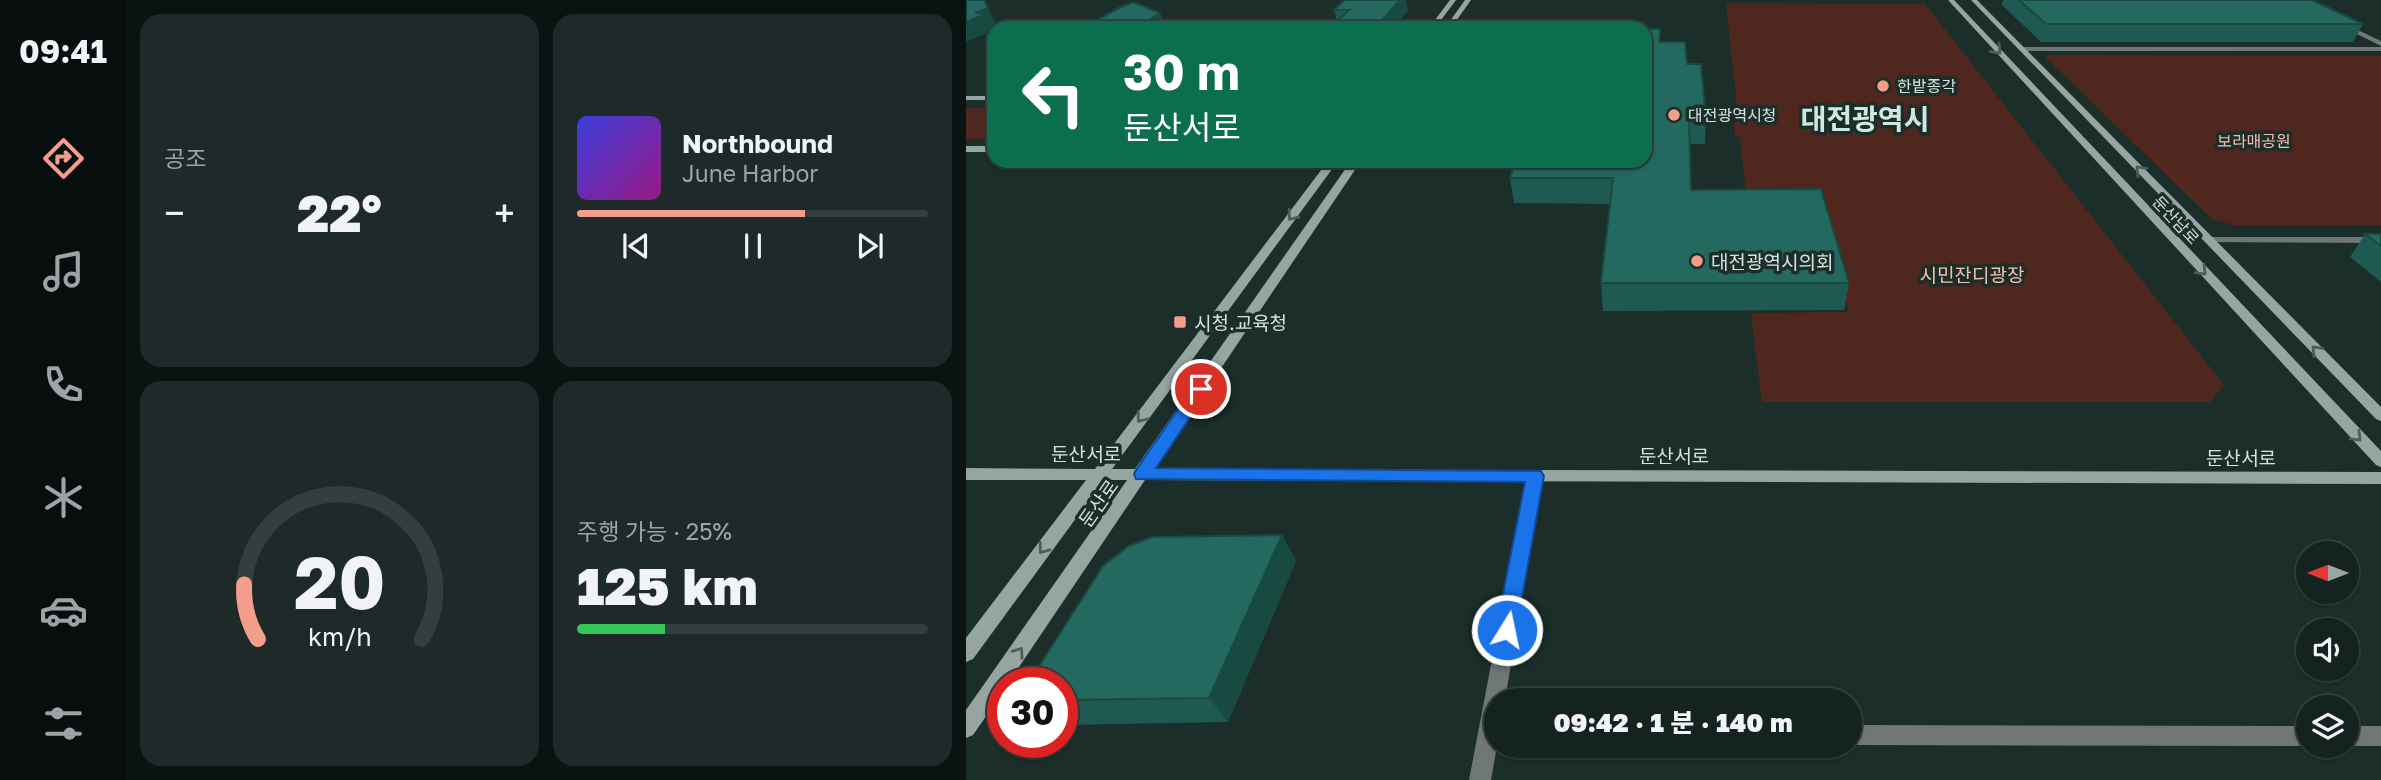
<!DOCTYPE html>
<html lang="ko">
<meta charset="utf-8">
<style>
:root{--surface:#142220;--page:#1d2a29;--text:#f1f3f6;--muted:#9da4a5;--line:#333f3e;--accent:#f49d8b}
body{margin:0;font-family:"Golos Text","Noto Sans KR",sans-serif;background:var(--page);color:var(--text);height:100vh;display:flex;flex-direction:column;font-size:26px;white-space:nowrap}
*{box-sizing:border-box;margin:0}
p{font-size:23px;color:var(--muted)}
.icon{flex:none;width:38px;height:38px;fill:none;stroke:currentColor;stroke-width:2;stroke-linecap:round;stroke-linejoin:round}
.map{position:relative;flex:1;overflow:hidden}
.details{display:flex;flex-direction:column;gap:14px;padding:14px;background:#0b1312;width:840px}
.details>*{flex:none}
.banner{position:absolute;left:21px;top:21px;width:665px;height:147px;border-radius:21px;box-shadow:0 2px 5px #0004,0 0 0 2px var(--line);background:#0b6e4f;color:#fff;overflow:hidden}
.needle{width:46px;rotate:270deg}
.controls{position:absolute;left:1330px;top:541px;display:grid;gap:14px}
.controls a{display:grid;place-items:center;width:63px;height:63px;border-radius:50%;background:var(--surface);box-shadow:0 2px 5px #0004,0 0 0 2px var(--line);font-size:35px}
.speed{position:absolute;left:21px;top:667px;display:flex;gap:14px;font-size:35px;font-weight:700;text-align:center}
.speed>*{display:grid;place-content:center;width:91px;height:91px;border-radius:50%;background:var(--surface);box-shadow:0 2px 5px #0004,0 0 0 2px var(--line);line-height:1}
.speed .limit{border:10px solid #d22;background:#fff;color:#111}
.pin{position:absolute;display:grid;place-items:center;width:60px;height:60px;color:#fff;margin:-30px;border:4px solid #fff;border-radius:50%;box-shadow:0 2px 7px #0007}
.me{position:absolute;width:77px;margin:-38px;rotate:10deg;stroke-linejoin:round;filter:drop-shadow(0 0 5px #0008)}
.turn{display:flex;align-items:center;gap:24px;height:147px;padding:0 21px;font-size:32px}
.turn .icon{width:91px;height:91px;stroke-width:2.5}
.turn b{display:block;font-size:49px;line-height:60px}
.big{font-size:52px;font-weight:800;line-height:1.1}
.details .widget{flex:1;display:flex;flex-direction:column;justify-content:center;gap:10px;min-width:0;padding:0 24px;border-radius:21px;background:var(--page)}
.details .dial{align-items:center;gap:0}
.dial svg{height:182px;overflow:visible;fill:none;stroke:var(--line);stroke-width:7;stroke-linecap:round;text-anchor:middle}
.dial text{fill:var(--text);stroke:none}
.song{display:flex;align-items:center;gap:21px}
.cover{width:84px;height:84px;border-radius:10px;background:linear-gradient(135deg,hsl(240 70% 55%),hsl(310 70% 35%))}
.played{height:7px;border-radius:4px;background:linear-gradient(90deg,var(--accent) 65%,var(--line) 65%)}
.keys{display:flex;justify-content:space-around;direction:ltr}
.heat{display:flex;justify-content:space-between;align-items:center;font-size:38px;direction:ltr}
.charge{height:10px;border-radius:5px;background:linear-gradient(90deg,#34c759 25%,var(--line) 0)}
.details .tiles{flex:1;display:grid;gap:14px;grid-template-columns:repeat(2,1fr)}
.trip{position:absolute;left:518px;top:688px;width:378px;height:70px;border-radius:35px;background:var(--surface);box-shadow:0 2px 5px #0004,0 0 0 2px var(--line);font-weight:800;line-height:70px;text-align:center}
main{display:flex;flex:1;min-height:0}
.tabs{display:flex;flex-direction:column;width:126px;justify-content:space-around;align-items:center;background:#080e0d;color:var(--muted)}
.tabs .icon{width:49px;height:49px}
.tabs .on{color:var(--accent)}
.tabs b{font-size:32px;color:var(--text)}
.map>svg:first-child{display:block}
</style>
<main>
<nav class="tabs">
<b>09:41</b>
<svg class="icon on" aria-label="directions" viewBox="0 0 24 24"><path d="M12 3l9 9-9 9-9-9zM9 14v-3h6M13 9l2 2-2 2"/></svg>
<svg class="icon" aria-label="music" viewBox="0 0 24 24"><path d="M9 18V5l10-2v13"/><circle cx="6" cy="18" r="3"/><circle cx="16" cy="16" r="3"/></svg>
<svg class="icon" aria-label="phone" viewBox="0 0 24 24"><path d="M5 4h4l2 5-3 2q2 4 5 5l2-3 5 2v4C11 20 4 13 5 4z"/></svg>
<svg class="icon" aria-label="climate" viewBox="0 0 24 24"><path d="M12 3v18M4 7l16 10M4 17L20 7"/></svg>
<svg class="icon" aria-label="car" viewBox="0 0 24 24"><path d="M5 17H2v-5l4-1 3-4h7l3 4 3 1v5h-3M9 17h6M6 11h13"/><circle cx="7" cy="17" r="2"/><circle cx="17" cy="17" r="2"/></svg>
<svg class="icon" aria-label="filters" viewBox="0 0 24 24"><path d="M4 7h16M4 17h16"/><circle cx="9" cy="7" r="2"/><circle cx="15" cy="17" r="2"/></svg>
</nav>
<section class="details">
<div class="tiles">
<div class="widget"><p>공조</p>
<div class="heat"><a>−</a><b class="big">22°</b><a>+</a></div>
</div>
<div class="widget">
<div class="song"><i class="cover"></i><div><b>Northbound</b><p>June Harbor</p></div></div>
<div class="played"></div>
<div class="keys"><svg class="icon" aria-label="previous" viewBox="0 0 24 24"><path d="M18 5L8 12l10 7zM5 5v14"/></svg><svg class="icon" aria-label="pause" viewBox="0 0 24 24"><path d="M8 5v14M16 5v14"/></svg><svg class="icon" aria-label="next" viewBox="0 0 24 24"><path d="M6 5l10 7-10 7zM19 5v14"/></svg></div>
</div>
<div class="widget dial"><svg viewBox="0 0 100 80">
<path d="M14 69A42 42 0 1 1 86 69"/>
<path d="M14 69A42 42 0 0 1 8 45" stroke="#f49d8b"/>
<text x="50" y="56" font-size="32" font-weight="700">20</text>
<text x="50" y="72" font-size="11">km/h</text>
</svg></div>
<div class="widget"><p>주행 가능 · 25%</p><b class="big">125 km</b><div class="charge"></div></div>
</div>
</section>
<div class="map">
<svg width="1415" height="780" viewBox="0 0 1415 780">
<rect width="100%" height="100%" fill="#1b2e2a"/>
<g fill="#50271e">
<path d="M760,3L959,4L1258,385L1244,402H796L785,313L883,312L849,201H781L774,137L769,136L767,115H772Z"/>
<path d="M1083,55L1415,56V225H1267L1246,219L1079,57Z"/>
<rect x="0" y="108" width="28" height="31"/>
</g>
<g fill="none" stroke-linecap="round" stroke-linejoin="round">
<g fill="#6f7876" fill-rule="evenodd">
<path d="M1375,24H1379L1415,41V46L1375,26Z"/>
<path d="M1052,47H1415V51H1055Z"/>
<path d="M1243,237H1415V243L1239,242V238Z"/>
<path d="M569,470L575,472L577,476L539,700H530L531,746L525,780H503L561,476L563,472Z"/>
<path d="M884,725L1342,726V746H1344H1342L884,745Z"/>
<path d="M1381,726H1415V746H1379H1381Z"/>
</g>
<g fill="#97a5a2" fill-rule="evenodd">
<path d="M484,0H490L469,28H463Z"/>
<path d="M499,0H505L485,28H479Z"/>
<path d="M982,0H988L1415,451V467L1410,465Z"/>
<path d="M1005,0H1011L1415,407V421L1410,419Z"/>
<rect x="0" y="96" width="28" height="4"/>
<rect x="0" y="146" width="28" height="6"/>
<path d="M362,161H372L146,469H169L385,161H395L187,469L1415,472V484L179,480L43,682H37V692L7,735L0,738V710L161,480H138L7,659L0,662V638L120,480H0V468L129,469Z"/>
</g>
</g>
<g fill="#1f5a52">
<path d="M379,0H440L442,11L427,28H366L365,27L371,21L368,10Z"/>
<path d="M1037,0H1346L1397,24L1387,42H1075L1036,5Z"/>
<path d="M694,29V42L721,64L740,121L739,144H723L725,190L883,283L878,310L637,311L635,283L644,204L548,203L544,178L546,171H545L544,161H679Z"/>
<path d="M1399,234H1415V282L1384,257Z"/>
<path d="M316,535L330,561L262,722L96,725V682Z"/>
</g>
<g fill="#194a42">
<path d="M18,0L30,24L27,25L29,28L28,30L0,42V22L9,13Z"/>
<path d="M434,0H440L442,11L427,28H410V27Z"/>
<path d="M194,13L199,26L196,28H170Z"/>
<path d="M316,535L330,561L262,722L243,698Z"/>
</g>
<g fill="#24695f" stroke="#194a42" stroke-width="2">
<path d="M0,0H18L22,8L9,13H21L0,22Z"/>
<path d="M379,0H434L410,27H365L383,10H368Z"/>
<path d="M1053,0H1346L1397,24H1080Z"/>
<path d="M167,2L194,13L170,28H116L155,7Z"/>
<path d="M679,29H694L693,42H719L721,64H735L740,121H723L725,190L855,189L883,283H635L647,178H544L550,161H679Z"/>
<path d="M1399,234H1415V246Z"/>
<path d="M316,535L243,698L96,700V682H63L137,566L163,546L186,537Z"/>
</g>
<defs><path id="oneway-chevron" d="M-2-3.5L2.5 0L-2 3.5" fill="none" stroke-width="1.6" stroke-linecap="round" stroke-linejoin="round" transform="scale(1.75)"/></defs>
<g stroke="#4d5e5a">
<use href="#oneway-chevron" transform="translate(1031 50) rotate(47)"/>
<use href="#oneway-chevron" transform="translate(1174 170) rotate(-134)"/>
<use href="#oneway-chevron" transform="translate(326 216) rotate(127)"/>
<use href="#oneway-chevron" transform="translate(1236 271) rotate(47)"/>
<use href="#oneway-chevron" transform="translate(1350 350) rotate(-134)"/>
<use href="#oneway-chevron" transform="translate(175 418) rotate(127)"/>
<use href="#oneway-chevron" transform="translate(1391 437) rotate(45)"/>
<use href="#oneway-chevron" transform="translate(77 549) rotate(127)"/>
<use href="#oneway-chevron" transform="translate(53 652) rotate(-55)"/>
</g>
<path fill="#1a73e8" stroke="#114b97" stroke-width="2" d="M235,384L243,389L190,468L575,471L578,476L549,636L541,639L534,636L530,630L559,482L170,479L168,474L170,470L229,385Z"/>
<g fill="#f49d8b" stroke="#1b2e2a" stroke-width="2.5">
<circle cx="917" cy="86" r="7"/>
<circle cx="708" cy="115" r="7"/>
<circle cx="731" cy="261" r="7"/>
<rect x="207" y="315" width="14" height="14" rx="3.5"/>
</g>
<g text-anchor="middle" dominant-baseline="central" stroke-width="7" stroke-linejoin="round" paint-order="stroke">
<g font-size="16" fill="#d6e1df" stroke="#1b2e2a" text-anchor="start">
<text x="931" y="86">한밭종각</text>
<text x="722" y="115">대전광역시청</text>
</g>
<g font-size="16" fill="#f7bcaf" stroke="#1b2e2a">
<text x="1288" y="141">보라매공원</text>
</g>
<g font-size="16" fill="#d6e1df" stroke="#1b2e2a">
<text transform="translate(1210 220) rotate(47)">둔산남로</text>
</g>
<g font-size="19" fill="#d6e1df" stroke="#1b2e2a" text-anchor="start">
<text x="745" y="261">대전광역시의회</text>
<text x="228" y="322">시청.교육청</text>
</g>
<g font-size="19" fill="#f7bcaf" stroke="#1b2e2a">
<text x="1006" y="274">시민잔디광장</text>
</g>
<g font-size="19" fill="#d6e1df" stroke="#1b2e2a">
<text x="120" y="453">둔산서로</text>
<text x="708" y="455">둔산서로</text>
<text x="1275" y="457">둔산서로</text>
<text transform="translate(132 503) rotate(-55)">둔산로</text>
</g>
<g font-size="28" font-weight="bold" fill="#d0e7e2" stroke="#1b2e2a">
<text x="899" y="118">대전광역시</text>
</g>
</g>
</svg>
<div class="controls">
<a><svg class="needle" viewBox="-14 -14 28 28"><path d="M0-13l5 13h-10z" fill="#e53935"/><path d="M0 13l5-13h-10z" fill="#9da4a5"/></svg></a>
<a><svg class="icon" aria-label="sound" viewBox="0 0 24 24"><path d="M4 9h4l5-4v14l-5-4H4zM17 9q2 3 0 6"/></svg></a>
<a><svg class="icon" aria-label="layers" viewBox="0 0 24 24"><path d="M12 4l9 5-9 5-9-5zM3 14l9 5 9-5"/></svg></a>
</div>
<div class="speed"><div class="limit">30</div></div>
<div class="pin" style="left:235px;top:389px;background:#d93025"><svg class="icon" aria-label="arrive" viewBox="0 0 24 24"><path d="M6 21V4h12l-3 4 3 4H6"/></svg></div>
<svg class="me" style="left:541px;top:630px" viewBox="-20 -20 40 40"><circle r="17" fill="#1a73e8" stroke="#fff" stroke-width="3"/><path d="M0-11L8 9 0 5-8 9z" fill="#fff"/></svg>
<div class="trip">09:42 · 1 분 · 140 m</div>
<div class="banner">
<div class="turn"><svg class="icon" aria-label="left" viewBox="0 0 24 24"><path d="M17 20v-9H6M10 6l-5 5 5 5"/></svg><div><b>30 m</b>둔산서로</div></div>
</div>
</div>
</main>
